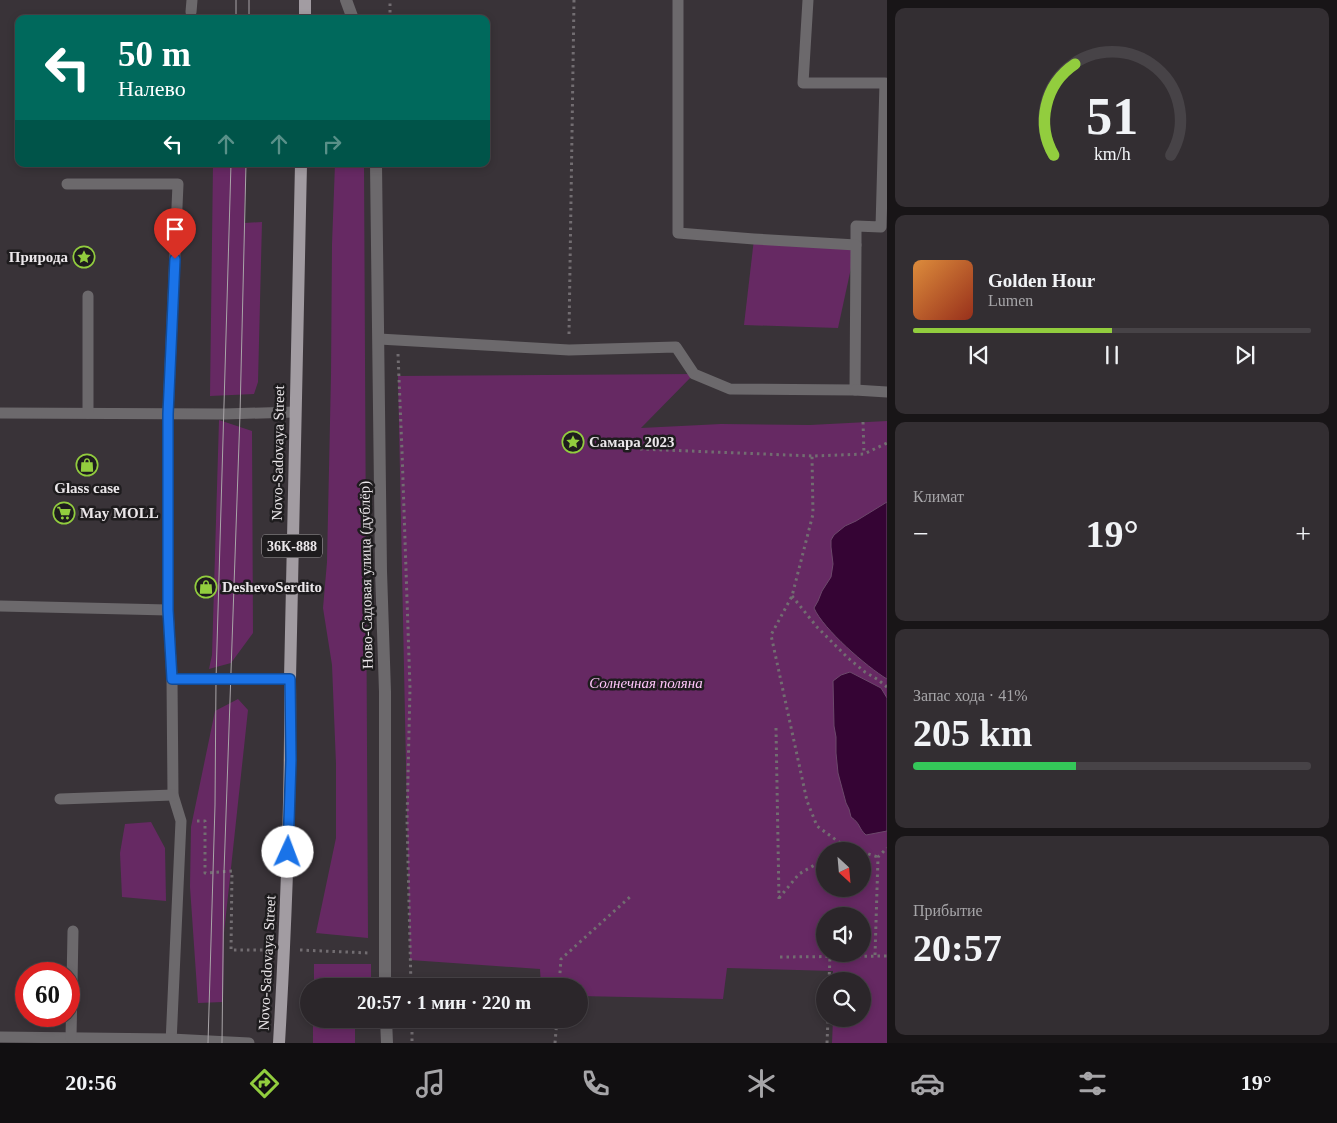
<!DOCTYPE html>
<html lang="ru">
<meta charset="utf-8">
<style>
:root{--surface:#2b262a;--page:#332e32;--text:#f1f3f6;--muted:#a6a5a8;--line:#474347;--accent:#92cd3e}
body{margin:0;font-family:Georgia,serif;background:var(--page);color:var(--text);height:100vh;display:flex;flex-direction:column;font-size:19px;white-space:nowrap}
*{box-sizing:border-box;margin:0}
p{font-size:16px;color:var(--muted)}
.icon{flex:none;width:28px;height:28px;fill:none;stroke:currentColor;stroke-width:2;stroke-linecap:round;stroke-linejoin:round}
.map{position:relative;flex:1;overflow:hidden}
.sheet{display:flex;flex-direction:column;gap:8px;padding:8px;background:#181517;width:450px}
.sheet>*{flex:none}
.hud{position:absolute;left:15px;top:15px;width:475px;height:152px;border-radius:10px;box-shadow:0 2px 8px #0003,0 0 0 1px var(--line);background:#00695c;color:#fff;overflow:hidden}
.needle{width:32px;rotate:154deg}
.fabs{position:absolute;left:816px;top:842px;display:grid;gap:10px}
.fabs a{display:grid;place-items:center;width:55px;height:55px;border-radius:50%;background:var(--surface);box-shadow:0 2px 8px #0003,0 0 0 1px var(--line);font-size:25px}
.speed{position:absolute;left:15px;top:962px;display:flex;gap:10px;font-size:25px;font-weight:700;text-align:center}
.speed>*{display:grid;place-content:center;width:65px;height:65px;border-radius:50%;background:var(--surface);box-shadow:0 2px 8px #0003,0 0 0 1px var(--line);line-height:1}
.speed .limit{border:8px solid #d22;background:#fff;color:#111}
.pin{position:absolute;display:grid;place-items:center;width:42px;height:42px;color:#fff;margin:-51px -21px;border-radius:50% 50% 50% 0;rotate:-45deg;box-shadow:0 0 5px #0007}
.pin .icon{rotate:45deg}
.me{position:absolute;width:55px;margin:-28px;rotate:2deg;stroke-linejoin:round;filter:drop-shadow(0 0 4px #0008)}
.turn{display:flex;align-items:center;gap:18px;height:105px;padding:0 20px;font-size:22px}
.turn .icon{width:65px;height:65px;stroke-width:2.5}
.turn b{display:block;font-size:35px;line-height:42px}
.lanes{display:flex;align-items:center;height:48px;padding:0 20px;background:#0003;justify-content:center;gap:25px;direction:ltr}
.lanes .off{opacity:.35}
.big{font-size:38px;font-weight:600;line-height:1.1}
.sheet .widget{flex:1;display:flex;flex-direction:column;justify-content:center;gap:8px;min-width:0;padding:0 18px;border-radius:10px;background:var(--page)}
.sheet .dial{align-items:center;gap:0}
.dial svg{height:130px;overflow:visible;fill:none;stroke:var(--line);stroke-width:7;stroke-linecap:round;text-anchor:middle}
.dial text{fill:var(--text);stroke:none}
.song{display:flex;align-items:center;gap:15px}
.cover{width:60px;height:60px;border-radius:8px;background:linear-gradient(135deg,hsl(30 70% 55%),hsl(10 70% 35%))}
.played{height:5px;border-radius:2px;background:linear-gradient(90deg,var(--accent) 50%,var(--line) 50%)}
.keys{display:flex;justify-content:space-around;direction:ltr}
.heat{display:flex;justify-content:space-between;align-items:center;font-size:28px;direction:ltr}
.charge{height:8px;border-radius:4px;background:linear-gradient(90deg,#34c759 41%,var(--line) 0)}
.trip{position:absolute;left:300px;top:978px;width:288px;height:50px;border-radius:25px;background:var(--surface);box-shadow:0 2px 8px #0003,0 0 0 1px var(--line);font-weight:600;line-height:50px;text-align:center}
.tabs{display:flex;height:80px;justify-content:space-around;align-items:center;background:#110f11;color:var(--muted)}
.tabs .icon{width:35px;height:35px}
.tabs .active{color:var(--accent)}
.tabs b{font-size:22px;color:var(--text)}
main{display:flex;flex:1;min-height:0}
.map>svg:first-child{display:block}
</style>
<main>
<div class="map">
<svg width="887" height="1043" viewBox="0 0 887 1043">
<rect width="100%" height="100%" fill="#393338"/>
<g fill="#662963" fill-rule="evenodd">
<path d="M213,164H246L244,223L262,222L258,382L254,394L210,396Z"/>
<path d="M335,164H364L368,938L316,933L336,838V764L332,665L323,608L327,562L331,375L332,244Z"/>
<path d="M754,239L856,245L838,328L744,325Z"/>
<path d="M694,374L641,428L721,424L810,425L887,421V1043H832L833,1019H862V981H833V971L727,968L723,999L579,996V986H541L540,969L410,960L398,376ZM825,851H862V889H825ZM825,916H862V954H825Z"/>
<path d="M219,420L252,431L253,633L231,663L209,669L212,655Z"/>
<path d="M238,699L248,710L224,933L223,1002L198,1003L190,887L191,827L215,711Z"/>
<path d="M151,822L165,848L166,901L122,897L120,853L125,824Z"/>
<rect x="314" y="964" width="57" height="22"/>
<path d="M313,1019H371L355,1020V1043H313Z"/>
</g>
<g fill="#350434" stroke="#6c486b">
<path d="M887,502V679C867,667 823,629 814,608L818,601L822,591L831,577L833,564L831,547V540L834,535L845,526L856,521Z"/>
<path d="M850,672L881,688L887,698V831L866,835C858,828 861,824 851,817L849,809L846,803L838,773L836,753V737L834,726L833,681L841,675Z"/>
</g>
<g fill="none" stroke-linecap="round" stroke-linejoin="round">
<g stroke="#726d71" stroke-width="3" stroke-dasharray="2.5 4" stroke-linecap="butt">
<path d="M390,19V0"/>
<path d="M569,334L574,0"/>
<path d="M398,354L402,451L410,688L407,820L411,986"/>
<path d="M863,422L864,454"/>
<path d="M640,449L812,456"/>
<path d="M792,596L817,627L848,658L865,672L877,679L887,687"/>
<path d="M633,687L683,686"/>
<path d="M776,728L779,899"/>
<path d="M197,821H205V873L232,871L231,950H269"/>
<path d="M841,851L847,848"/>
<path d="M858,851L847,848L817,826L807,801L771,635L792,596L813,514L812,456L864,454L887,443"/>
<path d="M862,852L878,857"/>
<path d="M779,898L799,874L825,859"/>
<path d="M300,950L369,953"/>
<path d="M875,955L878,857L887,848"/>
<path d="M780,957L887,956"/>
<path d="M829,981L830,956"/>
<path d="M559,986L561,959L631,896"/>
<path d="M412,1019V1043"/>
<path d="M555,1043L557,1019"/>
<path d="M827,1043L828,1019"/>
</g>
<g stroke="#6c696c" stroke-width="11">
<path d="M808,0L803,83H885L881,227L856,226V245"/>
<path d="M191,12L192,0"/>
<path d="M67,184H178L168,414V610L172,679L173,795L181,821L171,1043"/>
<path d="M379,339L569,350L676,347L694,374L730,389L855,390L856,245L754,239L678,233V0"/>
<path d="M855,390L887,392"/>
<path d="M0,413L224,414L295,412"/>
<path d="M88,413V296"/>
<path d="M0,606L168,610"/>
<path d="M172,679H290"/>
<path d="M60,799L173,795"/>
<path d="M0,1037L171,1039L249,1043"/>
<path d="M71,1038L73,931"/>
</g>
<g stroke="#6c696c" stroke-width="12">
<path d="M346,0L353,19"/>
<path d="M376,164L381,571L385,692V986"/>
<path d="M386,1019L387,1043"/>
</g>
<g stroke="#a29ca2" stroke-width="12">
<path d="M305,19V0"/>
<path d="M279,1043C286,922 291,801 290,679L301,164"/>
</g>
<g stroke="#a9a5a8" stroke-width="1">
<path d="M236,19V0"/>
<path d="M249,19V0"/>
<path d="M208,1043L215,805L216,680L231,164"/>
<path d="M222,1043L224,872L240,414L246,164"/>
</g>
</g>
<g fill="none" stroke-linecap="round" stroke-linejoin="round">
<g stroke="#114b97" stroke-width="12">
<path id="route" d="M175,259L168,414V610L172,679H290L291,760L288,852"/>
</g>
<use href="#route" stroke="#1a73e8" stroke-width="9"/>
</g>
<defs>
<g id="sight-ring" transform="scale(1.125)"><circle r="9.5" fill="#1e1c1e" stroke="#92cd3e" stroke-width="1.5"/><path d="M0-6L1.8-2.2L6-1.7L2.9 1.2L3.7 5.4L0 3.3L-3.7 5.4L-2.9 1.2L-6-1.7L-1.8-2.2Z" fill="#92cd3e"/></g>
<g id="shop-ring" transform="scale(1.125)"><circle r="9.5" fill="#1e1c1e" stroke="#92cd3e" stroke-width="1.5"/><path d="M-5-2.5h2.3a2.7 3.5 0 0 1 5.4 0H5L5.5 6h-11ZM-1.5-2.5h3a1.5 2.3 0 0 0-3 0Z" fill="#92cd3e"/></g>
<g id="supermarket-ring" transform="scale(1.125)"><circle r="9.5" fill="#1e1c1e" stroke="#92cd3e" stroke-width="1.5"/><path d="M-6-5.5h2.5l.6 2H6L4.5 2H-2.5L-4.4-4H-6ZM-1.5 3.2a1.3 1.3 0 1 0 .1 0ZM3 3.2a1.3 1.3 0 1 0 .1 0Z" fill="#92cd3e"/></g>
</defs>
<g fill-rule="evenodd">
<use href="#sight-ring" x="84" y="257"/>
<use href="#sight-ring" x="573" y="442"/>
<use href="#shop-ring" x="87" y="465"/>
<use href="#supermarket-ring" x="64" y="513"/>
<use href="#shop-ring" x="206" y="587"/>
</g>
<g text-anchor="middle" dominant-baseline="central" stroke-width="5" stroke-linejoin="round" paint-order="stroke">
<rect fill="#1e1c1e" stroke="#aeaaad" stroke-width="1" x="262" y="534.5" width="60" height="23" rx="4"/>
<g font-size="14" font-weight="bold" fill="#ebe7ea">
<text x="292" y="546">36К-888</text>
</g>
<g font-size="15" font-weight="bold" fill="#ebe7ea" stroke="#1e1c1e" text-anchor="start">
<text x="68" y="257" text-anchor="end">Природа</text>
<text x="589" y="442">Самара 2023</text>
<text x="87" y="488" text-anchor="middle">Glass case</text>
<text x="80" y="513">May MOLL</text>
<text x="222" y="587">DeshevoSerdito</text>
</g>
<g font-size="15" fill="#ebe7ea" stroke="#1e1c1e">
<text transform="translate(278 453) rotate(-89)">Novo-Sadovaya Street</text>
<text transform="translate(366 575) rotate(-91)">Ново-Садовая улица (дублёр)</text>
<text transform="translate(267 963) rotate(-87)">Novo-Sadovaya Street</text>
</g>
<g font-size="15" font-style="italic" fill="#fec5f9" stroke="#1e1c1e">
<text x="646" y="683">Солнечная поляна</text>
</g>
</g>
</svg>
<div class="fabs">
<a><svg class="needle" viewBox="-14 -14 28 28"><path d="M0-13l5 13h-10z" fill="#e53935"/><path d="M0 13l5-13h-10z" fill="#a6a5a8"/></svg></a>
<a><svg class="icon" aria-label="sound" viewBox="0 0 24 24"><path d="M4 9h4l5-4v14l-5-4H4zM17 9q2 3 0 6"/></svg></a>
<a><svg class="icon" aria-label="search" viewBox="0 0 24 24"><circle cx="10" cy="10" r="6"/><path d="M15 15l6 6"/></svg></a>
</div>
<div class="speed"><div class="limit">60</div></div>
<div class="pin" style="left:175px;top:259px;background:#d93025"><svg class="icon" aria-label="arrive" viewBox="0 0 24 24"><path d="M6 21V4h12l-3 4 3 4H6"/></svg></div>
<svg class="me" style="left:288px;top:852px" viewBox="-20 -20 40 40"><circle r="19" fill="#fff"/><path d="M0-13L10 11 0 6-10 11z" fill="#1a73e8"/></svg>
<div class="trip">20:57 · 1 мин · 220 m</div>
<div class="hud">
<div class="turn"><svg class="icon" aria-label="left" viewBox="0 0 24 24"><path d="M17 20v-9H6M10 6l-5 5 5 5"/></svg><div><b>50 m</b>Налево</div></div>
<div class="lanes"><svg class="icon" aria-label="left" viewBox="0 0 24 24"><path d="M17 20v-9H6M10 6l-5 5 5 5"/></svg><svg class="icon off" aria-label="ahead" viewBox="0 0 24 24"><path d="M12 20V5M6 11l6-6 6 6"/></svg><svg class="icon off" aria-label="ahead" viewBox="0 0 24 24"><path d="M12 20V5M6 11l6-6 6 6"/></svg><svg class="icon off" aria-label="right" viewBox="0 0 24 24"><path d="M7 20v-9h11M14 6l5 5-5 5"/></svg></div>
</div>
</div>
<section class="sheet">
<div class="widget dial"><svg viewBox="0 0 100 80">
<path d="M14 69A42 42 0 1 1 86 69"/>
<path d="M14 69A42 42 0 0 1 27 13" stroke="#92cd3e"/>
<text x="50" y="56" font-size="32" font-weight="700">51</text>
<text x="50" y="72" font-size="11">km/h</text>
</svg></div>
<div class="widget">
<div class="song"><i class="cover"></i><div><b>Golden Hour</b><p>Lumen</p></div></div>
<div class="played"></div>
<div class="keys"><svg class="icon" aria-label="previous" viewBox="0 0 24 24"><path d="M18 5L8 12l10 7zM5 5v14"/></svg><svg class="icon" aria-label="pause" viewBox="0 0 24 24"><path d="M8 5v14M16 5v14"/></svg><svg class="icon" aria-label="next" viewBox="0 0 24 24"><path d="M6 5l10 7-10 7zM19 5v14"/></svg></div>
</div>
<div class="widget"><p>Климат</p>
<div class="heat"><a>−</a><b class="big">19°</b><a>+</a></div>
</div>
<div class="widget"><p>Запас хода · 41%</p><b class="big">205 km</b><div class="charge"></div></div>
<div class="widget"><p>Прибытие</p><b class="big">20:57</b></div>
</section>
</main>
<nav class="tabs">
<b>20:56</b>
<svg class="icon active" aria-label="directions" viewBox="0 0 24 24"><path d="M12 3l9 9-9 9-9-9zM9 14v-3h6M13 9l2 2-2 2"/></svg>
<svg class="icon" aria-label="music" viewBox="0 0 24 24"><path d="M9 18V5l10-2v13"/><circle cx="6" cy="18" r="3"/><circle cx="16" cy="16" r="3"/></svg>
<svg class="icon" aria-label="phone" viewBox="0 0 24 24"><path d="M5 4h4l2 5-3 2q2 4 5 5l2-3 5 2v4C11 20 4 13 5 4z"/></svg>
<svg class="icon" aria-label="climate" viewBox="0 0 24 24"><path d="M12 3v18M4 7l16 10M4 17L20 7"/></svg>
<svg class="icon" aria-label="car" viewBox="0 0 24 24"><path d="M5 17H2v-5l4-1 3-4h7l3 4 3 1v5h-3M9 17h6M6 11h13"/><circle cx="7" cy="17" r="2"/><circle cx="17" cy="17" r="2"/></svg>
<svg class="icon" aria-label="filters" viewBox="0 0 24 24"><path d="M4 7h16M4 17h16"/><circle cx="9" cy="7" r="2"/><circle cx="15" cy="17" r="2"/></svg>
<b>19°</b>
</nav>
